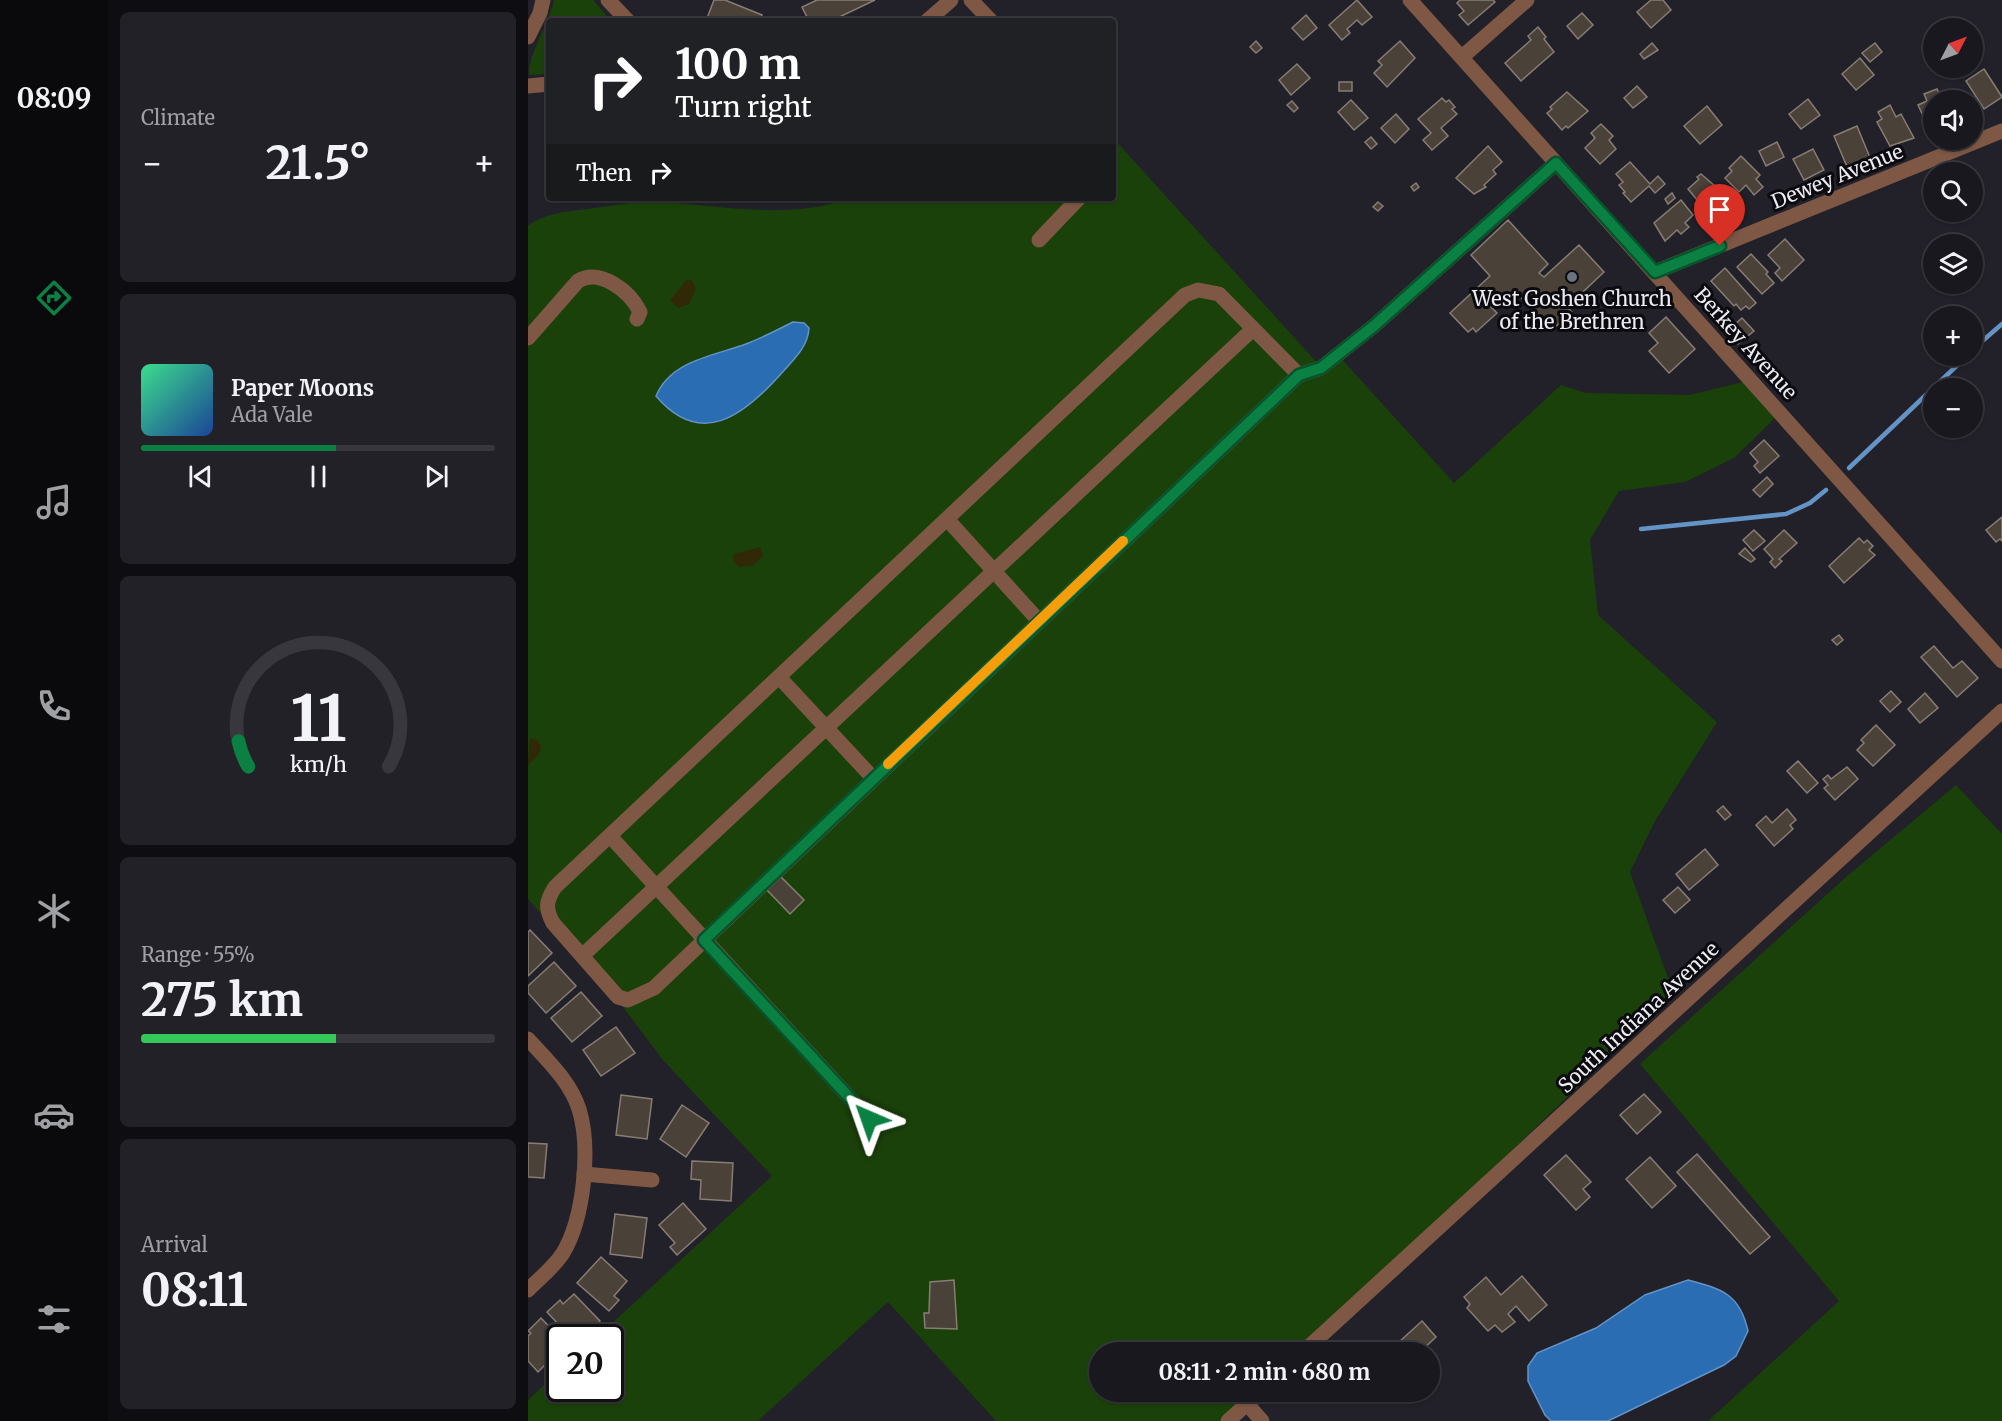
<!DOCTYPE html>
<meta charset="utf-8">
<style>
:root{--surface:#1a181f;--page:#232128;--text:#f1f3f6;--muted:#9fa0a4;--line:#38373d;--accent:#0b8043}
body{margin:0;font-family:Merriweather,serif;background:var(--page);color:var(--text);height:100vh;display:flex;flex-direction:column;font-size:22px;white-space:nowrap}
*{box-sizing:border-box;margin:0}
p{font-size:20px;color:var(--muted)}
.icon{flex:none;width:33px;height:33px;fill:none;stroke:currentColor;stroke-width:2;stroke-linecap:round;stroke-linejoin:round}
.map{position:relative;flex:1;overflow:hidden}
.panel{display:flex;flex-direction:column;gap:12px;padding:12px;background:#0e0d11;width:420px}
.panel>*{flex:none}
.hud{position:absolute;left:18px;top:18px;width:570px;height:183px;border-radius:6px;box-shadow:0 2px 4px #0004,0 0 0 2px var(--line);background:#202124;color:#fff;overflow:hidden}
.needle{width:39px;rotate:48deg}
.tools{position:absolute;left:1395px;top:18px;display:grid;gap:12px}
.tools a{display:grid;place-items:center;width:60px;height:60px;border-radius:50%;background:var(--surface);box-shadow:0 2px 4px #0004,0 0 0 2px var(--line);font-size:30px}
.speed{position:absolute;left:18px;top:1324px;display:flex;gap:12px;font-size:30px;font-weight:700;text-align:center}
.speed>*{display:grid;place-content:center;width:78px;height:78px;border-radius:50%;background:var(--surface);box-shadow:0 2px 4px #0004,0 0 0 2px var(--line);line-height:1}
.speed .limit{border:3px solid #111;border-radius:9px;background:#fff;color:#111}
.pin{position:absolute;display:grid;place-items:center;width:51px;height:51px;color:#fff;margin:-62px -26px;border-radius:50% 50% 50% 0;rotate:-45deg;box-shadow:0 0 6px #0007}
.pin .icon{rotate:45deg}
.me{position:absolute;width:66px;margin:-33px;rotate:317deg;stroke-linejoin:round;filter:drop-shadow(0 0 4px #0008)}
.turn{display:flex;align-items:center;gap:21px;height:126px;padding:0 30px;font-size:27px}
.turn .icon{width:78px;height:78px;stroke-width:2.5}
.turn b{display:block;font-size:42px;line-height:51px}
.then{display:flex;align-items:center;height:57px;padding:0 30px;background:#0003;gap:12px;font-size:22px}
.big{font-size:45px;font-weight:700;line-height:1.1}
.panel .card{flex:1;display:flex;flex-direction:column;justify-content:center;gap:9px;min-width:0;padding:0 21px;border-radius:9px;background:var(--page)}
.panel .dial{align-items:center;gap:0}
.dial svg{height:156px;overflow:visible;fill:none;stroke:var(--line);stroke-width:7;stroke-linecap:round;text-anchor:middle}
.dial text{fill:var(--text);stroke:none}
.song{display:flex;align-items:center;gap:18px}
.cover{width:72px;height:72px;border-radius:9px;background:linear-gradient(135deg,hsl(150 70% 55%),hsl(220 70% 35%))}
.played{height:6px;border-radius:3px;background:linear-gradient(90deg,var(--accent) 55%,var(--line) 55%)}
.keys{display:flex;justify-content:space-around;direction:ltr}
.heat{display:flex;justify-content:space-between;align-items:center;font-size:33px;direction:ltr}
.charge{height:9px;border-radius:4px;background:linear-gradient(90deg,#34c759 55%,var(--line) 0)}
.trip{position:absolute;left:561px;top:1342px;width:351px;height:60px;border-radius:30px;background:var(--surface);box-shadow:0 2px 4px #0004,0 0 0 2px var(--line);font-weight:700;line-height:60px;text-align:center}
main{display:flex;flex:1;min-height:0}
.menu{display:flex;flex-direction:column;width:108px;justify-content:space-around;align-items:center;background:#0a0a0c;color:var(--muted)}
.menu .icon{width:42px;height:42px}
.menu .on{color:var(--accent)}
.menu b{font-size:27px;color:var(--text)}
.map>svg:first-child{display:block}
</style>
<main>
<nav class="menu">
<b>08:09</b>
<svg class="icon on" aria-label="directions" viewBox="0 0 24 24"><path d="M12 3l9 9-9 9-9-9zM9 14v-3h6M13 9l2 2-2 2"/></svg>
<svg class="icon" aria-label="music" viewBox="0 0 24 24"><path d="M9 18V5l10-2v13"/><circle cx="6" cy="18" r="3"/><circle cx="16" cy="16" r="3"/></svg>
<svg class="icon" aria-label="phone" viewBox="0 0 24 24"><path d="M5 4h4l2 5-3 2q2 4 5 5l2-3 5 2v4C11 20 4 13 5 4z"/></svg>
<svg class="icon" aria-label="climate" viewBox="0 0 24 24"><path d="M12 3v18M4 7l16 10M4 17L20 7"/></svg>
<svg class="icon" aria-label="car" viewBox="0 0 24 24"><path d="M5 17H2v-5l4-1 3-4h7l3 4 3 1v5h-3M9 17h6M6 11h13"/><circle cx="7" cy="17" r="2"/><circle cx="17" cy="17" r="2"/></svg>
<svg class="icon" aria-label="filters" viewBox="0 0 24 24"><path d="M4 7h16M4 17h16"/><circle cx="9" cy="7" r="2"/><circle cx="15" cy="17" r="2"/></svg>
</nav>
<section class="panel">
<div class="card"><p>Climate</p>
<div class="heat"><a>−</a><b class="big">21.5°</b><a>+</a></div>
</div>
<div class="card">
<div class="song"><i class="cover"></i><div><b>Paper Moons</b><p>Ada Vale</p></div></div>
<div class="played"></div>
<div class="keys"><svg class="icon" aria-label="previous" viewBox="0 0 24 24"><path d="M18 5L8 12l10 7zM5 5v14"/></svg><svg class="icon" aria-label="pause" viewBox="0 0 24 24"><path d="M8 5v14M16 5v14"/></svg><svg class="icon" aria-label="next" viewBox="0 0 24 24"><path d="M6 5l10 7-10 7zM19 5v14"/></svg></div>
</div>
<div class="card dial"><svg viewBox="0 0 100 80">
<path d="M14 69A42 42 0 1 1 86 69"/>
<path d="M14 69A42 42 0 0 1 9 56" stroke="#0b8043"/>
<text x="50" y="56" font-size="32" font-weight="700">11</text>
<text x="50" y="72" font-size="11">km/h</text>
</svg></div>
<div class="card"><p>Range · 55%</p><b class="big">275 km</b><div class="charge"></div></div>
<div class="card"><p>Arrival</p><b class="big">08:11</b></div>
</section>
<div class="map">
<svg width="1474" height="1421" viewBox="0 0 1474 1421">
<rect width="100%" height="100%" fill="#222029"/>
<g fill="#1b410a">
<path d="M26,0H65L83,21H21V74L1,75C0,54 21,24 26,0Z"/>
<path d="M585,138L793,367L810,355L926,483L1033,385L1058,393L1161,395L1215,382L1247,418L1206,458L1157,482L1091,491L1062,540L1070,615L1189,722L1127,821L1102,872L1146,995L772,1353H572V1392H731L700,1421H468L360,1302L230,1421H0V1400L31,1371L32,1389H82V1338H68L244,1176L134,1059L89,999L0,899V226C16,213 41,211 61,209C83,206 108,201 130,202C193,205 260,221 322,198H585Z"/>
<path d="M1428,785L1474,834V1421H1180L1311,1301L1112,1064L1318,877Z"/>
</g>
<g fill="#302807">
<path d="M158,280H164L168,288L161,304L150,308L142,301Z"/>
<path d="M232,547L235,556L226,565L212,567L205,561L206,554Z"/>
<path d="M2,738L9,740L13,746L11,754L0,765Z"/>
</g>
<g fill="#2a6db3" stroke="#6493c6" stroke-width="1.5">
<path d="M265,322L276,323L281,328C280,348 264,361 252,375C216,415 173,449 128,396C143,360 186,356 218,344C234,338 249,330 265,322Z"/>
<path d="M1160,1280C1194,1289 1212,1294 1220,1331L1208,1356L1196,1365L1080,1421H1023L1017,1415L1000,1381V1366L1009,1353L1068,1328L1117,1295Z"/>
</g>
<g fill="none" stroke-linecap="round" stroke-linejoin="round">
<g stroke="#6493c6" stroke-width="4.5">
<path d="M1444,350L1474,324"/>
<path d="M1321,468L1439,356"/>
<path d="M1113,529L1258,514L1282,503L1298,490"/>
</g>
</g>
<g fill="#4a4139" stroke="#877d74" stroke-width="1.5">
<path d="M186,0H197L234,15L231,21H178Z"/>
<path d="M289,0H347L303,21H293L291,17L281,21L274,7Z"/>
<path d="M829,0L844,17L834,25L829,20L819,29L822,33L814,40L801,25Z"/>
<path d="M932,0H965L967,2L940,25L931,15L936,11L929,3Z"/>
<path d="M1123,0H1135L1143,10L1123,28L1109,12Z"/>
<path d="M1054,13L1065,25L1050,39L1039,26Z"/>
<path d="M778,15L789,28L775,40L764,28Z"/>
<path d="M1010,27L1018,37L1016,39L1026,52L993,81L977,63L1003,40L1000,36Z"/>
<path d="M728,41L734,48L728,53L722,47Z"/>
<path d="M872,41L887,58L859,87L846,73L854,65L850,61Z"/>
<path d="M1124,43L1130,50L1116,59L1112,54Z"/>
<path d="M1347,43L1354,52L1342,62L1334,53Z"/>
<path d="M1332,58L1346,75L1328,90L1314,74Z"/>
<path d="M769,64L782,78L763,95L751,80Z"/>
<path d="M1456,69L1474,97L1456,109L1438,81Z"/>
<rect x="811" y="82" width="13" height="9"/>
<path d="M1109,86L1119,97L1105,108L1096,98Z"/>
<path d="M1409,89L1414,100H1406V127L1401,129L1390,105L1399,101L1396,94Z"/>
<path d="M1039,92L1060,111L1040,128L1038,126L1034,130L1019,113L1024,109L1022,107Z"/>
<path d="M914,98L918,102L921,100L927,107L924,109L929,114L913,128L920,136L904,150L895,140L903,133L890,119Z"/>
<path d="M1280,99L1292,115L1273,129L1261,114Z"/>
<path d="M823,100L840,118L826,130L810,112Z"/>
<path d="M764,101L770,108L766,112L759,105Z"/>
<path d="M1362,105L1368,117L1373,114L1386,138L1362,146L1349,122L1354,119L1350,112Z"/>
<path d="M1179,106L1194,125L1172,144L1156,126Z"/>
<path d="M868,114L881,129L867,143L853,128Z"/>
<path d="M1073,124L1085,136L1081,140L1088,149L1072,164L1057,148L1067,138L1063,133Z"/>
<path d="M1329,126L1343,160L1320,169L1306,136Z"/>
<path d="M843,137L849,144L843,149L837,142Z"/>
<path d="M1249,142L1256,157L1238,166L1231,151Z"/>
<path d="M960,146L974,162L965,170L968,174L956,185L958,187L946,194L928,178Z"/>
<path d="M1285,149L1296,170L1276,180L1265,159Z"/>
<path d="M1213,156L1232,175L1228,179L1235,187L1226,195L1218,185L1211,192L1197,178L1204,171L1201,168Z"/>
<path d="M1102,162L1122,184L1130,176L1137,184L1127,193L1121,186L1103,202L1095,193L1097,192L1091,185L1095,182L1088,174Z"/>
<path d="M1173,174L1187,186L1185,188L1194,198L1191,201L1198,209L1185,220L1167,204L1170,201L1160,189L1171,179L1169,177Z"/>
<path d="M888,183L891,187L886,191L883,187Z"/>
<path d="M1144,193L1147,198L1140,204L1137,199Z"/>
<path d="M1153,200L1165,215L1157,223L1161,227L1153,234L1149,230L1137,241L1126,223Z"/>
<path d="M850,202L855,206L850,211L845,207Z"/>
<path d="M980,220L1020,264L1011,273L1016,277L1051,245L1076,272L1039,307L1044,312L1023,331L988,292L982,297L979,293L963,307L969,313L948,332L945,328L940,332L922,313L962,276L943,255Z"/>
<path d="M1257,239L1276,260L1254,281L1247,273L1252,268L1240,255Z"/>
<path d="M1223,254L1240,272L1238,274L1246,283L1234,294L1209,267Z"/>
<path d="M1197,268L1228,303L1221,309L1218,306L1213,310L1208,304L1206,306L1183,281Z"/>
<path d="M1138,317L1167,349L1141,373L1121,351L1130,343L1121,333Z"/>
<path d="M1214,318L1226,331L1210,344L1199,331Z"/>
<path d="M1236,440L1251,456L1232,473L1226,466L1230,462L1222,453Z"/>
<path d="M1239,477L1245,484L1232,497L1225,490Z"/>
<path d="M1474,517V541L1472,539L1468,542L1458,530Z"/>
<path d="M1226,530L1237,541L1225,551L1215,540Z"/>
<path d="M1256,530L1269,543L1251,559L1254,561L1247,568L1242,562L1245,559L1236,549Z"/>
<path d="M1331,538L1336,543L1339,540L1345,546L1341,550L1347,555L1316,583L1301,566Z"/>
<path d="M1217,548L1227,559L1223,562L1211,554Z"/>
<path d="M1311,635L1315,640L1309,645L1304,640Z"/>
<path d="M1406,646L1425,668L1434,661L1450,678L1429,697L1393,657Z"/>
<path d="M1363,691L1373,702L1362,712L1352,701Z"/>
<path d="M1397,693L1410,708L1392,723L1380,709Z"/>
<path d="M1348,725L1367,745L1345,766L1329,750L1336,743L1333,740Z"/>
<path d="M1270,761L1290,783L1279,793L1259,771Z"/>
<path d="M1319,767L1330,779L1307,800L1296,788L1300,785L1295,779L1300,775L1303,779Z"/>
<path d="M1195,806L1203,815L1197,820L1189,811Z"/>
<path d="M1259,809L1268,820L1262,825L1265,829L1246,846L1228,825L1238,816L1244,823Z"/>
<path d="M1177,849L1190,865L1161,890L1148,874Z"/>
<path d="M251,875L276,900L262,914L237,888Z"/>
<path d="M1150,887L1162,900L1147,913L1135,900Z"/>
<path d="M2,930L24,953L0,976V932Z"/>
<path d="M26,962L48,986L18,1013L0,993V986Z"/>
<path d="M53,992L74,1016L44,1042L23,1018Z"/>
<path d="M88,1027L107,1053L73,1076L55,1050Z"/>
<path d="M1116,1094L1133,1112L1109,1134L1092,1115Z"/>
<path d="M93,1095L124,1099L119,1139L88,1135Z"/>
<path d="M154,1105L181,1123L158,1157L132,1139Z"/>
<path d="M0,1143L19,1144L16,1178L0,1177Z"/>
<path d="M1169,1154L1242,1237L1222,1254L1149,1172Z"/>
<path d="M1038,1155L1063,1182L1055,1189L1062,1197L1048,1210L1016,1175Z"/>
<path d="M1122,1157L1148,1186L1124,1208L1098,1179Z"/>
<path d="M164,1161L205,1163L203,1201L172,1199L173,1180L163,1179Z"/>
<path d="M155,1203L178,1229L149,1255L142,1247L147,1243L131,1225Z"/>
<path d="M87,1214L119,1218L114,1258L82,1254Z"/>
<path d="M73,1257L99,1281L86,1296L91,1300L81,1311L49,1283Z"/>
<path d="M994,1276L1019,1305L1001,1321L988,1306L980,1314L987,1322L974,1332L967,1325L960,1331L939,1308L942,1304L936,1297L958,1277L973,1295Z"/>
<path d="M426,1280L429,1329L397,1328L396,1313H401L402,1282Z"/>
<path d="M46,1294L72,1321L62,1330L58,1325L43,1338L19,1312L32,1300L35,1304Z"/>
<path d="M13,1318L32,1338V1361L29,1364L24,1358L10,1372L0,1361V1336L3,1333L0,1331Z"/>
<path d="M894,1321L908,1337L891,1353H859Z"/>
</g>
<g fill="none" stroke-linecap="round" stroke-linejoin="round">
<g stroke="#7e5845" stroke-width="15">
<path d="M80,0L100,21"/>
<path d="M443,0L463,21"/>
<path d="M882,0L1474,661"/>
<path d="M399,21L423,0"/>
<path d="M0,37L12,13L15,0"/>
<path d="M934,57L999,0"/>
<path d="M0,86L21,84"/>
<path d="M511,240L551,198"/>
<path d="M1127,272L1474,131"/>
<path d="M0,338L50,281C72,268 102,291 112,312L109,319"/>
<path d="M771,375L691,294L670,290L657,295L27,887C18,901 17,908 25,923L90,997L100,1000L126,988L771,375L793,368L847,325L1028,163"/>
<path d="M419,519L511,621"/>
<path d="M251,677L345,778"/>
<path d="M82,836L341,1119"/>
<path d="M54,956L725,329"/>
<path d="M0,1039C19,1060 42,1081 51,1109C63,1148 56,1218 35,1253C26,1267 12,1278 0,1290"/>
<path d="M56,1174L124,1180"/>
<path d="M774,1353L1474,711"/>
<path d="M719,1404L734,1421"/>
<path d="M700,1421L732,1392"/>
</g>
</g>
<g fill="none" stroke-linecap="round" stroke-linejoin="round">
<g stroke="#07532c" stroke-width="15">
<path id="route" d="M341,1119L176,940L771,375L793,368L847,325L1028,163L1127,272L1192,246"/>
</g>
<use href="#route" stroke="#0b8043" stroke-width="10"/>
<path stroke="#f59e0b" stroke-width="10" d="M360,764L595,541"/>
</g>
<circle fill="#6b7280" stroke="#0b0a0f" stroke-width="2" cx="1044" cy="277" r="6"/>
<g text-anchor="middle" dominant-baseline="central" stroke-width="6" stroke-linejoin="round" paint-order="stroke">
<g font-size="20" fill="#edecf3" stroke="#0b0a0f">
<text transform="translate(1309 176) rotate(-22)">Dewey Avenue</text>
<text transform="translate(1218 343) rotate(48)">Berkey Avenue</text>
<text transform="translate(1110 1017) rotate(-43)">South Indiana Avenue</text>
</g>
<g font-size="20" fill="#edecf3" stroke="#0b0a0f">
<text x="1044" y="298">West Goshen Church<tspan x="1044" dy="23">of the Brethren</tspan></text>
</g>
</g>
</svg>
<div class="tools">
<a><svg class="needle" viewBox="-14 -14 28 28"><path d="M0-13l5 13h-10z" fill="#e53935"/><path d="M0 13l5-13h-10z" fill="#9fa0a4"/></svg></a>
<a><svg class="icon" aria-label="sound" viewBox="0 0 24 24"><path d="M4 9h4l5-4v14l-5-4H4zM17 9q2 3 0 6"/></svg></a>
<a><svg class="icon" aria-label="search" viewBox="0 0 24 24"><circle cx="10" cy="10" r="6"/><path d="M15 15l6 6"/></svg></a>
<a><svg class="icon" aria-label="layers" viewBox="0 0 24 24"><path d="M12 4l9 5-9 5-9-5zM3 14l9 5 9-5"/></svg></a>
<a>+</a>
<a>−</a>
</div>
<div class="speed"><div class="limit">20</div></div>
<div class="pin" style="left:1192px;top:246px;background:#d93025"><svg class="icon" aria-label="arrive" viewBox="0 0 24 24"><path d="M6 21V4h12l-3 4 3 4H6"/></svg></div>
<svg class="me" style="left:341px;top:1119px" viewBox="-20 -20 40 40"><path d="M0-17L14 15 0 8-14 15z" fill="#0b8043" stroke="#fff" stroke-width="4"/></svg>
<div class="trip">08:11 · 2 min · 680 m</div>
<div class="hud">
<div class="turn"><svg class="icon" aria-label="right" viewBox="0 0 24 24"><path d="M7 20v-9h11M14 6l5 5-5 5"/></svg><div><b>100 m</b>Turn right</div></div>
<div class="then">Then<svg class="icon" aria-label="right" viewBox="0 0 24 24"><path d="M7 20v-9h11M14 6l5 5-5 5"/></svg></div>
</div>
</div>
</main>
